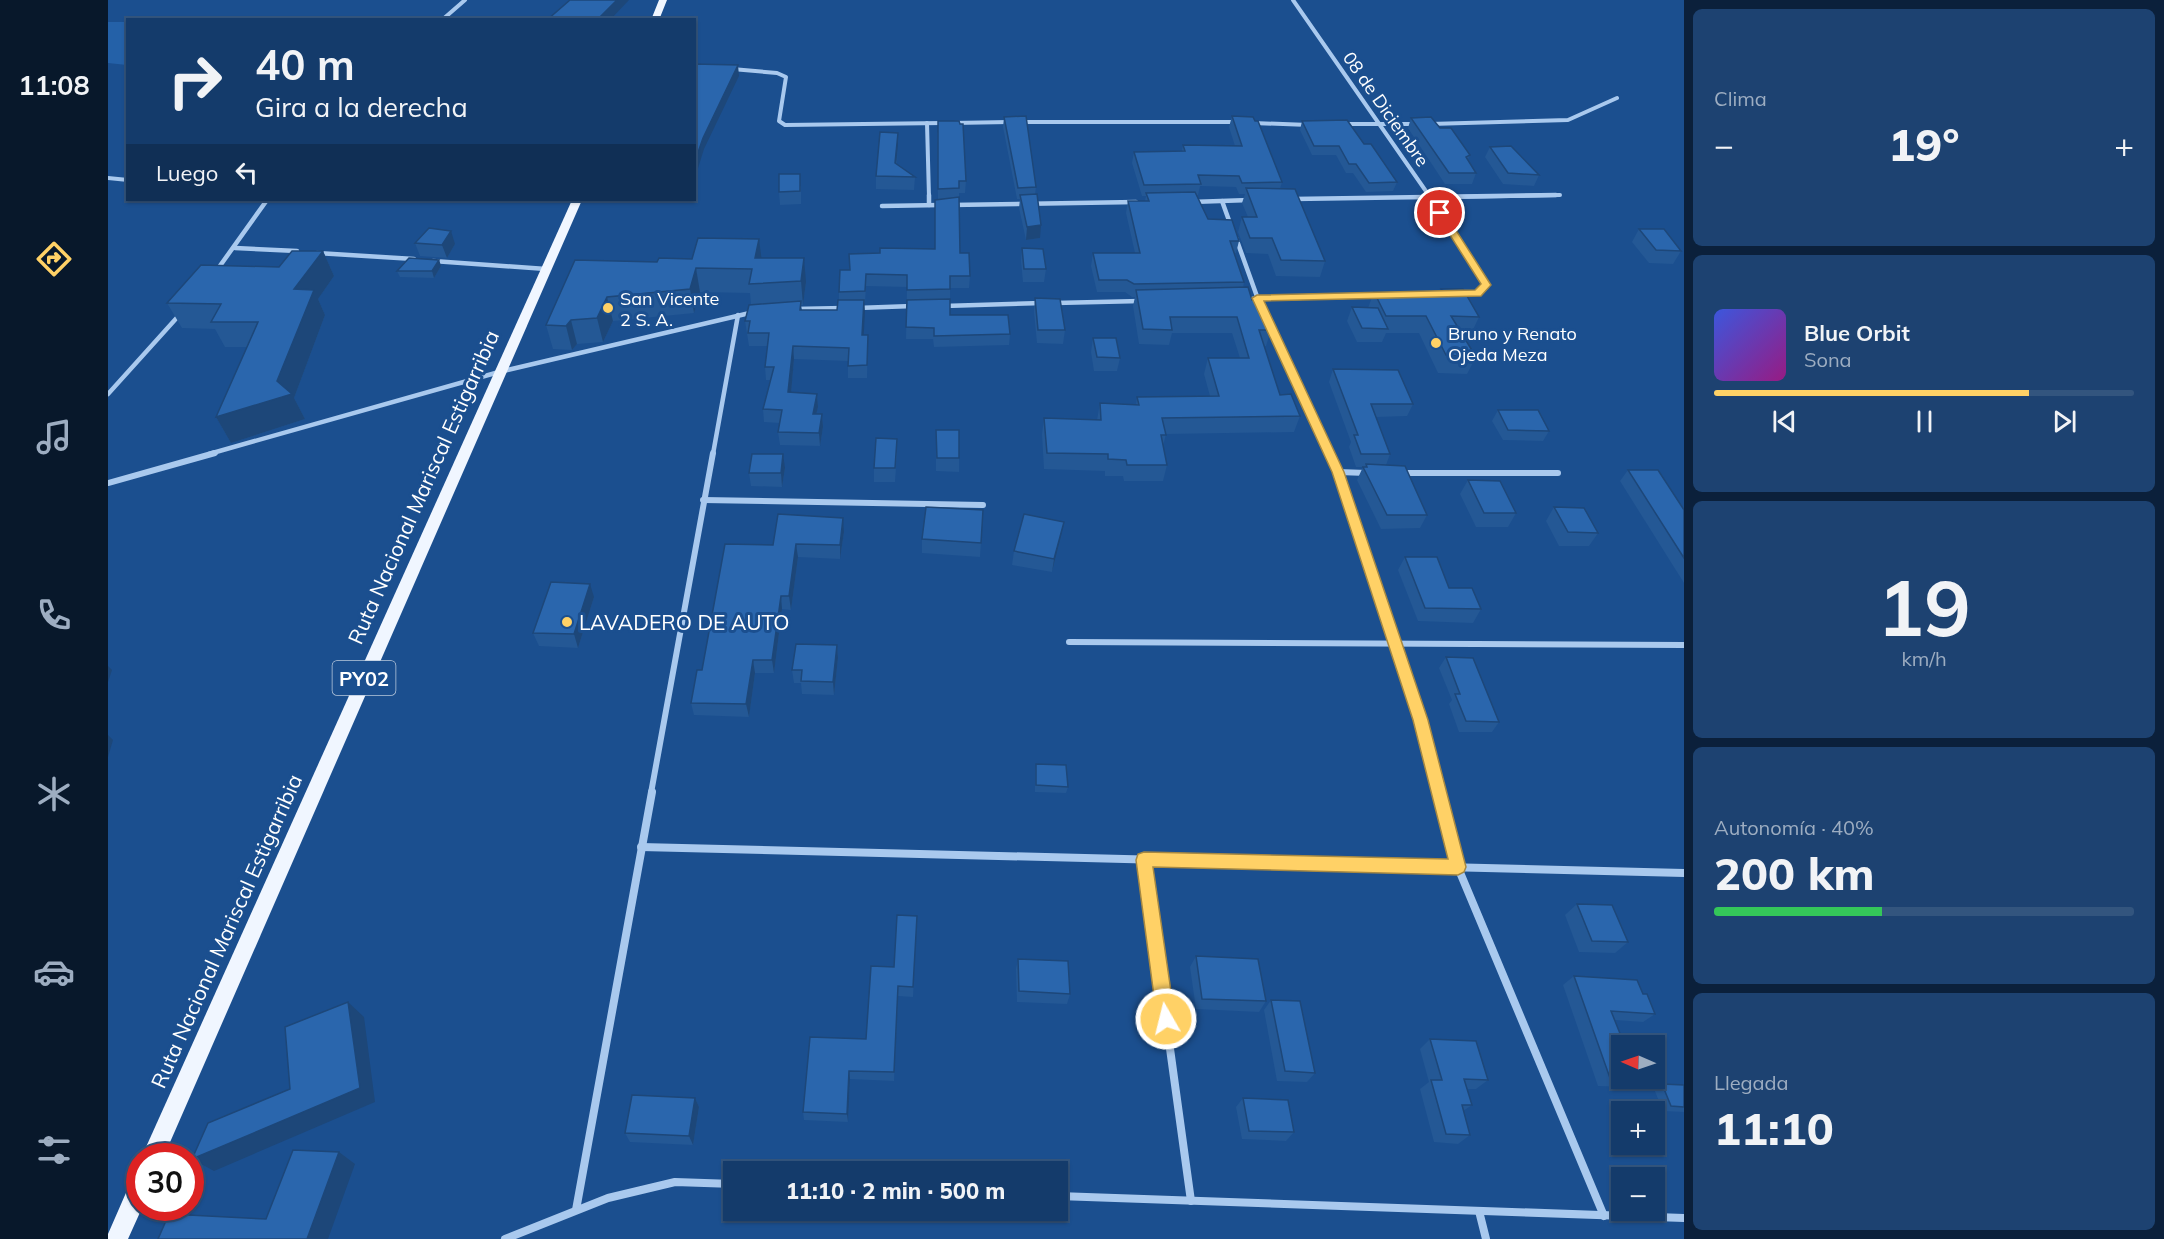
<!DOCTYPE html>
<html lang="es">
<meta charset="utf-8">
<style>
:root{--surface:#143b6b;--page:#1d4271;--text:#f1f3f6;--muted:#9dadc1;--line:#33557e;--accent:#ffd166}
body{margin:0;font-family:Mulish,sans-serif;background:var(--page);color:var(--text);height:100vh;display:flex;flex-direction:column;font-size:22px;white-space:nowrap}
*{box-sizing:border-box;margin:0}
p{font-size:20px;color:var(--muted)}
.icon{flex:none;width:33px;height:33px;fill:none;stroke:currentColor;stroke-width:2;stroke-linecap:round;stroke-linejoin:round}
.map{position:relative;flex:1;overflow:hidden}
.panel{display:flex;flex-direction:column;gap:9px;padding:9px;background:#0b203b;width:480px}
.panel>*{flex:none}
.guide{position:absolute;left:18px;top:18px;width:570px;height:183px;border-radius:0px;box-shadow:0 2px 4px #0004,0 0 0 2px var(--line);background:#143b6b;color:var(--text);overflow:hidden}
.needle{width:39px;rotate:272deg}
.fabs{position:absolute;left:1503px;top:1035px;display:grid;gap:12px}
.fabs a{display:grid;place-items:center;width:54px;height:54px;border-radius:0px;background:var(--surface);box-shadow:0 2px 4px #0004,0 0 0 2px var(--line);font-size:30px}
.speed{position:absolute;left:18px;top:1143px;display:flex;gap:12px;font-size:30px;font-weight:700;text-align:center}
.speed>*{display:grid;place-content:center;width:78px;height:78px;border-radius:50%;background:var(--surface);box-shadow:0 2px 4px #0004,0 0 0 2px var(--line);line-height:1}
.speed .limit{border:9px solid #d22;background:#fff;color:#111}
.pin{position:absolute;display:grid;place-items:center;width:51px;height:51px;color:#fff;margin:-26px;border:3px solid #fff;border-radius:50%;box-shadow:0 2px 6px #0007}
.me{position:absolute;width:66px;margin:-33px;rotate:352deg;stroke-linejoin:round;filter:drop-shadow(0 0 4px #0008)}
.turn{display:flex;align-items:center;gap:21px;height:126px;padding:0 30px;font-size:27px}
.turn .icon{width:78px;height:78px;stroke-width:2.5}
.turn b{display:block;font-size:42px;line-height:51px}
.then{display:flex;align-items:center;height:57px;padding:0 30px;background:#0003;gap:12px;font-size:22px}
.big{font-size:45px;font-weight:800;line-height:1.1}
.panel .card{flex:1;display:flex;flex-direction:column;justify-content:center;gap:9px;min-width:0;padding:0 21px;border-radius:9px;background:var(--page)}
.panel .dial{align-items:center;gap:0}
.dial b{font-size:78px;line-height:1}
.song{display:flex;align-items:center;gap:18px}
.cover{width:72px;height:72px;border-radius:9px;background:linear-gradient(135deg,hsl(230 70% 55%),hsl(310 70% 35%))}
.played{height:6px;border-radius:3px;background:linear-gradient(90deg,var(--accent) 75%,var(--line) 75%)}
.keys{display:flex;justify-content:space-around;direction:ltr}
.heat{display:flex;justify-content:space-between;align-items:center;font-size:33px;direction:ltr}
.charge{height:9px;border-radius:4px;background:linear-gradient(90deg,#34c759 40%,var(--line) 0)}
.trip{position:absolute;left:615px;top:1161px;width:345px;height:60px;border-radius:0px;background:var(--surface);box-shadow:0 2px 4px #0004,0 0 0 2px var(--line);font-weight:800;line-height:60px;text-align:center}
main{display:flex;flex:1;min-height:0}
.tabs{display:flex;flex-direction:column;width:108px;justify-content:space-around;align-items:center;background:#08182b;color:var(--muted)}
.tabs .icon{width:42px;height:42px}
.tabs .on{color:var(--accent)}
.tabs b{font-size:27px;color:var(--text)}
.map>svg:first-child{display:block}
</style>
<main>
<nav class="tabs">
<b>11:08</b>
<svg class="icon on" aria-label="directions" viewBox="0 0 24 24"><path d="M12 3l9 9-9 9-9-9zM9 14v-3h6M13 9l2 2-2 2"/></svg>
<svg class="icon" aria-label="music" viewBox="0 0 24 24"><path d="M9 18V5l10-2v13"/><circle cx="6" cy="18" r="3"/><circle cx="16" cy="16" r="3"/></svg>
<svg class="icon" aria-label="phone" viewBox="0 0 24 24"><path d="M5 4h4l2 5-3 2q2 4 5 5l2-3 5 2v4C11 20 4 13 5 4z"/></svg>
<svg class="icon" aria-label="climate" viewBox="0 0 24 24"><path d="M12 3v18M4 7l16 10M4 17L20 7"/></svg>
<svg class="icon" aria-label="car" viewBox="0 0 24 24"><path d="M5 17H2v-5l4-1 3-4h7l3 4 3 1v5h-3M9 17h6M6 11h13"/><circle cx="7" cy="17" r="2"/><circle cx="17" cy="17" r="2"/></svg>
<svg class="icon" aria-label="filters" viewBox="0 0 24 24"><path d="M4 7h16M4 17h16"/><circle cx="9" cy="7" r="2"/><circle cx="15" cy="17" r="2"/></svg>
</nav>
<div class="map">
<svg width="1576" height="1239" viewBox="0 0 1576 1239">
<rect width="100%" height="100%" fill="#1b4f8f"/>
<path fill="#2461a8" d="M0,22H19V65L0,63Z"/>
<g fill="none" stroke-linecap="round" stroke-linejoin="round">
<g stroke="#a9c9ee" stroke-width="4">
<path d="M1185,0L1322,197"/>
<path d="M334,20L357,0"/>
<path d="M624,69L669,73L678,77L671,121L677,125L835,123"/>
<path d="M911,122H1129"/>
<path d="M819,123L821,197"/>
<path d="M845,123L901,122"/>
<path d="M1145,123L1201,125"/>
<path d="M1235,124H1309"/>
<path d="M1322,124L1460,120L1509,98"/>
<path d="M0,178L20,180"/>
<path d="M1348,197L1452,195"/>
</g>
<g stroke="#a9c9ee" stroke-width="4.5">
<path d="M821,195V205"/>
<path d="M1321,195L1378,285L1370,293L1352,294"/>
<path d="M1185,199L1448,195"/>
<path d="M1114,201L1123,226"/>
<path d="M1083,202L1142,200"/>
<path d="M843,205L1028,202"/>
<path d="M774,206L833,205"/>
<path d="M1128,238L1151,302"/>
<path d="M127,248L189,251"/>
<path d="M209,253L306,259"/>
<path d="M325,261L438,269"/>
<path d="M109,270L159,200"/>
<path d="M1136,299L1273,296"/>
<path d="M947,303L1033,301"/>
<path d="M836,306L934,303"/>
<path d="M749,308L805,306"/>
<path d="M686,309L736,308"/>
<path d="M1158,317L1222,454"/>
<path d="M0,394L74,312"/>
<path d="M101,454L391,372L646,312"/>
<path d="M605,454L630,315"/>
</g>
<g stroke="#a9c9ee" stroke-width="6">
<path d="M1221,453L1230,472L1313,720L1332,793"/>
<path d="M1230,472L1259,473"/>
<path d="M1293,473H1450"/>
<path d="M0,483L107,453"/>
<path d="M595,500L875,505"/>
<path d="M961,642L1576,645"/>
<path d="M543,793L605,453"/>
</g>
<g stroke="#a9c9ee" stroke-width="8">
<path d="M1331,792L1351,870L1496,1216"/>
<path d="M533,847L1576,873"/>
<path d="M1036,860L1083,1201"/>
<path d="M950,1196L1576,1218"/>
<path d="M468,1210L544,792"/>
<path d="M1371,1211L1378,1239"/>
<path d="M397,1239L500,1198L567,1182L626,1184"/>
</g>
<g fill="#f0f6ff" fill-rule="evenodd">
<path d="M551,0H559L551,20H543Z"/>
<path d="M464,200H474L56,1156H34Z"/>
<path d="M32,1176V1208H34L20,1239H0V1234L24,1179Z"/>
</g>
</g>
<g fill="#245895">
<path d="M1124,116L1174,182L1172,189L1217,261L1212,277L1168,276L1160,254L1138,253L1130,232L1134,217H1140L1134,203L1137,194H1131L1128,187L1092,186L1090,195H1088L1100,219L1131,241L1128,253H1127L1136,282L1135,288L1144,300L1163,330L1158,346H1156L1172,395L1192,416L1186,432L1058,434L1055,446L1059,465L1055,481H1016L1015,476H997V471L936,469L934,434L936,418L989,420L992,403L1028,405L1029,397L1102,396L1096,374L1100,358H1132L1124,333H1064L1061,345L1031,344L1025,306L1027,297H1024L1017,292H989L983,266L985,253H1027L1018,213L1020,201H1037L1038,196H1034L1024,163L1026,152L1074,151L1075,145L1127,146L1121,127Z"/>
<path d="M896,117L928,187L927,195L932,238L918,240L911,208L912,199H909L895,127Z"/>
<path d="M1303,118L1332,128L1362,155L1360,159L1368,173L1364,184H1337L1300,128Z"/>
<path d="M1194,121L1256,144L1289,182L1285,191L1258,192L1245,173H1238L1228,155H1204L1192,130Z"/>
<path d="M829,132L858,181L857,193H851L852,253L862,276L861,288H842V315L902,334L901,345L826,347L825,339H798L799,287L758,286L757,303H756L755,335H760L759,378H740V361L686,359L683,392L709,394L710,407L708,414H714L715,427L712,446L672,445L670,432L672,423L656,422L655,409L662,380H658L657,367L659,346H641L637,321L643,305L642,293L592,292L586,313L505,321L495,342L469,344L464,350L445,349L438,325L549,262L584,259L653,258L698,282L695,305H693L694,310H729L731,300V292L741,270V254L772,253L827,249L830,199Z"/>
<path d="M790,133L789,164L807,177L806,190L768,189V176Z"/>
<path d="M1382,147L1431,175L1426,186L1395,184L1377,157Z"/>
<path d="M693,186V204L672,205L671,192Z"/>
<path d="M527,200H581L580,202L527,201Z"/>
<path d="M1531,229L1573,251L1565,264L1541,263L1524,242Z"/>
<path d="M307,243L347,244L339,258L312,256Z"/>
<path d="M914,248L938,269L936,282H915L913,261Z"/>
<path d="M215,251L226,276L210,299L217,315L186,398L197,419L123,443L108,417L139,347H117L107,329L74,328L59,303L171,267Z"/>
<path d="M331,260L333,266L326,278L292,277L289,271Z"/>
<path d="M1333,289L1371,317L1363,334H1354L1368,357L1359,374L1330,373L1311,333H1278L1274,342H1249L1239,321L1244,307L1260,308L1266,292H1332Z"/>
<path d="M927,298L957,330L955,344L929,343L926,312Z"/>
<path d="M985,338L1012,358L1009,371H986L983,352Z"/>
<path d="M1225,369L1305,404L1299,416L1268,417L1282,454L1278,465L1319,515L1312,528L1273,529L1249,480L1255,467H1248L1241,447L1243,442L1221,382Z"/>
<path d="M1390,410L1441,431L1435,441L1395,440L1384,421Z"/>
<path d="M828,430L851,458V472L828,471Z"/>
<path d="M789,452L787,482H766V468Z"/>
<path d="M677,468L674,487L643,486L641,473Z"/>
<path d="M1520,470L1576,510V583L1512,481Z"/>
<path d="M1360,480L1408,513L1400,527H1368L1352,494Z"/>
<path d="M1446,507L1490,533L1481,546H1451L1438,521Z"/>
<path d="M875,510L872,557L814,553V539Z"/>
<path d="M736,532L732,559L690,557L683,610L674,609L666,673H647L641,717L586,715L583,703L594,670L665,545Z"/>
<path d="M953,536L944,572L904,565L906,551Z"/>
<path d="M1297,557L1373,609L1365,623L1310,621L1290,570Z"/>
<path d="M486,597L470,648L431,646L425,633Z"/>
<path d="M729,645L730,658L726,695L694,694L693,683H686L684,670Z"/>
<path d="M1338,657L1391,722L1384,732H1351L1341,704L1344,700L1331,668Z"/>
<path d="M928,764L960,787L958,793L927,792V770Z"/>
<path d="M1469,904L1520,942L1507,953L1471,952L1457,915Z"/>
<path d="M809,916L805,997L790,996L786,1081L742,1079L740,1122L696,1120L695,1112L758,1039Z"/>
<path d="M1088,956L1158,1001L1151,1012L1088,1009L1082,967Z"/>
<path d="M910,959L962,994L959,1004L909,1002L908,969Z"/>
<path d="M1466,976L1535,994L1547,1014L1535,1022L1507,1020L1530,1079L1518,1087L1490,1086L1455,985Z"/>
<path d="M1163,1000L1207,1073L1199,1082L1169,1081L1156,1010Z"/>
<path d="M1322,1039L1380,1080L1368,1089H1359L1364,1105L1355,1111L1362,1135L1350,1144L1326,1142L1312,1089L1321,1082L1312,1049Z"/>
<path d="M1554,1084L1576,1085V1112L1555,1111L1546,1089Z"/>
<path d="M587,1098L591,1107L585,1145L522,1142L517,1133Z"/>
<path d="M1135,1098L1186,1132L1178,1141L1134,1139L1128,1107Z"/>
</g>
<g fill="#1d4779">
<path d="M509,0H521L502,20L491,18Z"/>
<path d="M630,65L631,76L596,149L586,181V164L595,138Z"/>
<path d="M790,133V145L787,176V163Z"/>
<path d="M933,225L932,238L918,240L919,227Z"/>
<path d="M343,231L347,244L339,258L334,245Z"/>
<path d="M651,239L654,262L647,258Z"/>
<path d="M215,251L226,276L210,299L217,315L186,398L197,419L123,443L108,417L169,381L186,289Z"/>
<path d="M696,258L698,282L695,305L693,281Z"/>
<path d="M331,260L333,266L326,278L324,271Z"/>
<path d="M588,268L592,292L586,313L582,289Z"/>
<path d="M499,297L505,321L495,342L489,318Z"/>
<path d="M756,300L757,312L755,348L754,335Z"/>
<path d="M463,320L469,344L464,350L458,326Z"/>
<path d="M685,346L686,359L682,405L680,392Z"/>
<path d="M709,394L710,407L705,427V414Z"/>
<path d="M714,414L715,427L712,446L711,433Z"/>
<path d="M675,454L677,468L674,487L673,473Z"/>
<path d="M735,518L736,532L732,559V545Z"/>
<path d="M956,522L953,536L944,572L946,559Z"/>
<path d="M688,544L690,557L683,610L681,596Z"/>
<path d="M482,584L486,597L470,648L466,634Z"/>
<path d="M673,596L674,609L666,673L664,660Z"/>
<path d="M729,645L730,658L726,695L725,682Z"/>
<path d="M645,660L647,673L641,717L638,704Z"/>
<path d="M0,666L4,670L0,682Z"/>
<path d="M0,735L5,740L0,757Z"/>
<path d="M240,1002L256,1017L267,1102L106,1171L84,1159L252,1088Z"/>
<path d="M741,1071L742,1079L740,1122L739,1114Z"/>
<path d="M587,1098L591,1107L585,1145L581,1136Z"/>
<path d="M231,1152L247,1164L220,1239H199Z"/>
</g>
<g fill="#2a66ad" stroke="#1d4779" stroke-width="1.5">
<path d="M462,0H509L491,18L504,20H439Z"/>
<path d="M586,64L630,65L595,138L586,164Z"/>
<path d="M918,116L928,187L910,188L896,117Z"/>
<path d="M1124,116L1145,117L1147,121H1150L1174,182L1134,183L1131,176L1090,175L1093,184L1036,185L1026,152L1077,151L1075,145L1134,146Z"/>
<path d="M1323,117L1332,128H1343L1362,155L1358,157L1368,173H1341L1303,118Z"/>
<path d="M1239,120L1256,144H1263L1289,182L1261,183L1248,164H1241L1231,146H1206L1194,121Z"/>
<path d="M830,121H851L852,124H855L858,181H851V188L830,189Z"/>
<path d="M772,132L790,133L787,163L807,177L768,176Z"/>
<path d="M1403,146L1431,175L1400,173L1382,147Z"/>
<path d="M671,174H692V191L671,192Z"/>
<path d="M1138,188L1187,189L1217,261L1173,260L1164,238H1142L1134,217H1149Z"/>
<path d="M1087,192L1100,219L1124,220L1131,241H1122L1136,282L1026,284L1019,280H991L985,253H1032L1020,201H1041L1038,193Z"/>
<path d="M929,194L933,225L919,227L912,195Z"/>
<path d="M851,197L852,253H861L862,276H842V289L799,290V275L758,274L757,291L731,292L732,270H742L741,254L772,253V248L827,249V200Z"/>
<path d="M321,228L343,231L334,245L307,243Z"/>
<path d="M1531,229H1556L1573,251L1548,250Z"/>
<path d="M590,238L651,239L647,258H696L693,281L641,284L644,269L588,268L582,289L499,297L489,318L463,320L458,326L438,325L467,260L549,262L551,258L584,259Z"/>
<path d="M914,248L935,249L938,269H916Z"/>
<path d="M184,251H215L186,289L206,290L169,381L184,394L108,417L150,322H103L113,304L59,303L93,265L171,267Z"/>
<path d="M301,258L331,260L324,271H289Z"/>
<path d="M1140,287L1144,300H1153L1163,330H1151L1172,395L1183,394L1192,416L1054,418L1058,435H1053L1059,465H1019L1018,460L1000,459V454L939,453L936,418L993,420L992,403L1031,405L1029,397L1111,396L1100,358H1141L1129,317H1062L1064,330L1035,329L1028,290Z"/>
<path d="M1333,289H1355L1371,317L1343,316L1368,357L1338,355L1318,316H1278L1266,292H1335Z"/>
<path d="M927,298L952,299L957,330H930Z"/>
<path d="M842,299V315H900L902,334L826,336V328L798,327L799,300Z"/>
<path d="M730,300H756L754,335H760L759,365L740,366L741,348L685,346L680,392L709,394L705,414H714L711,433L670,432L674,410L655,409L666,367H657L661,333H640L642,321H637L641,305L693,301L692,310H729Z"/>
<path d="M1244,307L1270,308L1280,329L1254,328Z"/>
<path d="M985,338H1008L1012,358L989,357Z"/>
<path d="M1225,369L1290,370L1305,404H1263L1282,454H1253L1246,435H1250Z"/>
<path d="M1390,410H1430L1441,431L1400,430Z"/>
<path d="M828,430H851V458H829Z"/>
<path d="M768,438L789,439L787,468H766Z"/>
<path d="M644,454H675L673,473H641Z"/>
<path d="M1258,464L1297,466L1319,515H1279L1255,467H1259Z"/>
<path d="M1520,470H1550L1576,510V558Z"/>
<path d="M1360,480L1392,481L1408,513H1376Z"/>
<path d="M818,507L875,510L873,543L814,539Z"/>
<path d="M1446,507L1476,508L1490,533L1460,532Z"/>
<path d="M670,514L735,518L732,545L688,544L681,596H673L664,660H645L638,704L583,703L589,670H594L617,544L665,545Z"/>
<path d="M916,514L956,522L946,559L906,551Z"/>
<path d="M1297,557H1329L1341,588H1364L1373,609L1317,608Z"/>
<path d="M443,582L482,584L466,634L425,633Z"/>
<path d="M688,644L729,645L725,682L693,681L694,670H684Z"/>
<path d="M1338,657L1365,658L1391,722L1358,721L1347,694H1352Z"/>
<path d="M928,764L958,765L960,787L928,785Z"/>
<path d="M1469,904L1504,905L1520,942L1484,941Z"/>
<path d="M789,915L809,916L805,987L790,986L786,1072L741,1071L739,1114L695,1112L702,1037L758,1039L763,966L786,967Z"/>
<path d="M1088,956L1150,959L1158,1001L1094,999Z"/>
<path d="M910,959L960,961L962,994L911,991Z"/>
<path d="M1466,976L1529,980L1535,994H1539L1547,1014L1503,1011L1517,1046H1514V1078H1502Z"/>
<path d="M1163,1000L1192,1001L1207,1073L1177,1071Z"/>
<path d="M240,1002L252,1088L84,1159L100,1123L182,1089L177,1027Z"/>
<path d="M1322,1039L1368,1041L1380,1080L1356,1079L1364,1105H1354L1362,1135L1338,1134L1323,1080H1334Z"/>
<path d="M1554,1084L1576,1085V1107L1563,1106Z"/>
<path d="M524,1095L587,1098L581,1136L517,1133Z"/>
<path d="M1135,1098L1180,1100L1186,1132L1141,1131Z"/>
<path d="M185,1150L231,1152L199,1239H50L61,1214L158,1219Z"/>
</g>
<path fill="#ffd166" stroke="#a68842" stroke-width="1.5" d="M1332,210L1337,213L1383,285L1373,296L1156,301L1236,472L1320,720L1358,867L1356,872L1350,875L1045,867L1067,1019L1064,1025L1058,1028L1051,1025L1049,1019L1028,860L1030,854L1036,852L1340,859L1305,720L1224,472L1144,298L1149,295L1367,290L1373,284L1328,213Z"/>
<g fill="#ffd166" stroke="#1b4f8f" stroke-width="2">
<circle cx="500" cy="308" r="6"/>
<circle cx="1328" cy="343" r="6"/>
<circle cx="459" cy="622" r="6"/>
</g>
<g text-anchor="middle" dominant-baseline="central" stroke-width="6" stroke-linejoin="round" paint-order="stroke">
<g font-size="18" fill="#fff" stroke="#1b4f8f">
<text transform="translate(1278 109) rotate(55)">08 de Diciembre</text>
</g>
<g font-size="18" fill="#fff" stroke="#1b4f8f" text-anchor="start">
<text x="512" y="298">San Vicente<tspan x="512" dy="21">2 S. A.</tspan></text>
<text x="1340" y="333">Bruno y Renato<tspan x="1340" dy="21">Ojeda Meza</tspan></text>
</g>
<rect fill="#1b4f8f" stroke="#bbcadd" stroke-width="1.5" x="224.5" y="661" width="63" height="34" rx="4.5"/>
<g font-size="20" font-weight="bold" fill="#fff">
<text x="256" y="678">PY02</text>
</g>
<g font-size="21" fill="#fff" stroke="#1b4f8f">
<text transform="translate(315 487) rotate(-66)">Ruta Nacional Mariscal Estigarribia</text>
<text transform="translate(118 931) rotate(-66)">Ruta Nacional Mariscal Estigarribia</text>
</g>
<g font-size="21" fill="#fff" stroke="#1b4f8f" text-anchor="start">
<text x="471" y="622">LAVADERO DE AUTO</text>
</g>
</g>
</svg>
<div class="fabs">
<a><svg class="needle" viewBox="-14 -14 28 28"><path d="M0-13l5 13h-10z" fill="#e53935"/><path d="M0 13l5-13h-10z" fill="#9dadc1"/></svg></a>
<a>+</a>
<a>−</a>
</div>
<div class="speed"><div class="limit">30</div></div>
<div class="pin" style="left:1332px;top:213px;background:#d93025"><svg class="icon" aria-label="arrive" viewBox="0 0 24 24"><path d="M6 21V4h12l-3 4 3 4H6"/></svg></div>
<svg class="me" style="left:1058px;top:1019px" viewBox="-20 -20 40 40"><circle r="17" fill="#ffd166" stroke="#fff" stroke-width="3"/><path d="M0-11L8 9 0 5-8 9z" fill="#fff"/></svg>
<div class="trip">11:10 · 2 min · 500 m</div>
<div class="guide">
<div class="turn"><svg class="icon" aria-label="right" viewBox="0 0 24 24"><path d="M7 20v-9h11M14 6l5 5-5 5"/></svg><div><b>40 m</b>Gira a la derecha</div></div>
<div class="then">Luego<svg class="icon" aria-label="left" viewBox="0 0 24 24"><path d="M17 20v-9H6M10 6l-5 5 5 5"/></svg></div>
</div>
</div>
<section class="panel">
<div class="card"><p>Clima</p>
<div class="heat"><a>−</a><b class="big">19°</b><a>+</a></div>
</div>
<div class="card">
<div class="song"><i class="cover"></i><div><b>Blue Orbit</b><p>Sona</p></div></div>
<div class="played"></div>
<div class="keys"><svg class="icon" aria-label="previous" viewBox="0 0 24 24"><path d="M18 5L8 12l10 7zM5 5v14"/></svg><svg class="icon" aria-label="pause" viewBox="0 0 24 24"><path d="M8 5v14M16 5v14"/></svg><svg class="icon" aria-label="next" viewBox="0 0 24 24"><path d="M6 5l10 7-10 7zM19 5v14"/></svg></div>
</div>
<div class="card dial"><b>19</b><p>km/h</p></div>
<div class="card"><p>Autonomía · 40%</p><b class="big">200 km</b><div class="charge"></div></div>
<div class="card"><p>Llegada</p><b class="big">11:10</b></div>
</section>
</main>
